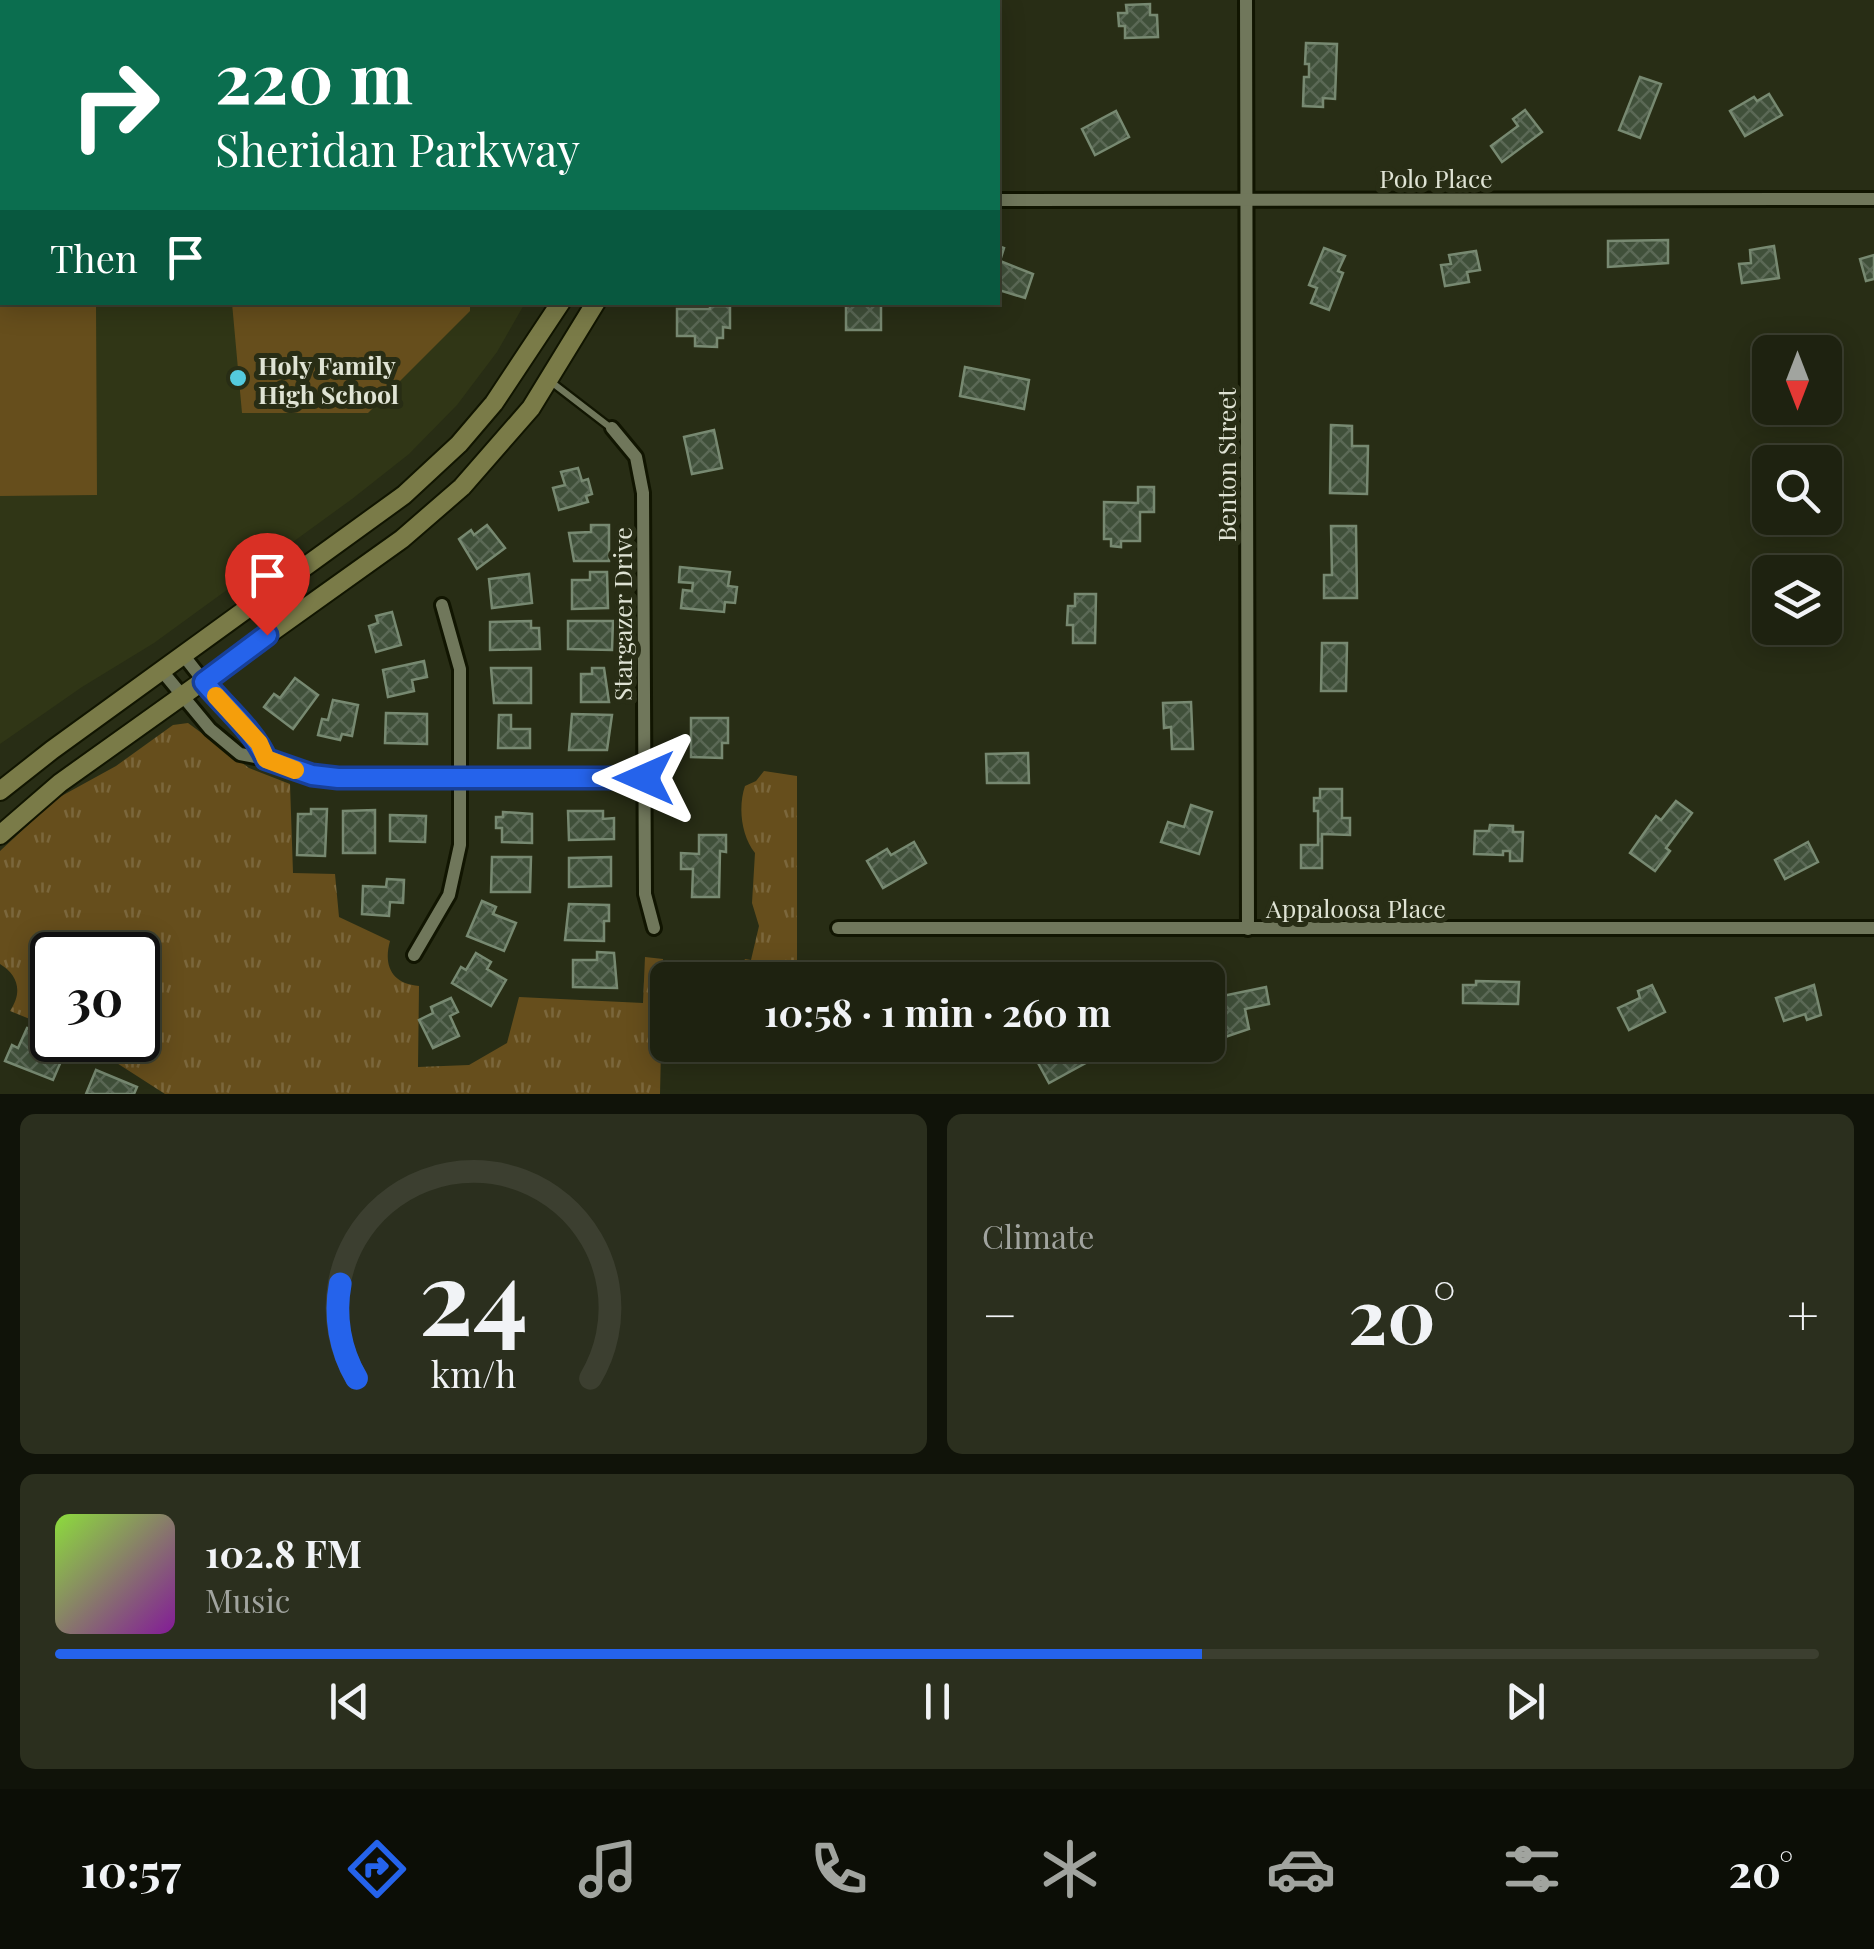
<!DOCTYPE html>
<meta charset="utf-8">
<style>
:root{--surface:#1e2210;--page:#2b2f1e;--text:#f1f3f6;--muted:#a1a49f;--line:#3c3f30;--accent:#2563eb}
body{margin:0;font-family:"Playfair Display",serif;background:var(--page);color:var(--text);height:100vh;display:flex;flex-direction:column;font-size:38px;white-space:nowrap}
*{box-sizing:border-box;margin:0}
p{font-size:32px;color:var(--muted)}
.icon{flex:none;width:55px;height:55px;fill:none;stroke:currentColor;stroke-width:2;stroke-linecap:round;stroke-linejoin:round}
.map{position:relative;height:1094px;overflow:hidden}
.side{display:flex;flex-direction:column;gap:20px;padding:20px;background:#101309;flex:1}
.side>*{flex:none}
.guide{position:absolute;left:0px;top:0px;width:1000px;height:305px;box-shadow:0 5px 25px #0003,0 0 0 2px var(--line);background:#0b6e4f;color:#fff;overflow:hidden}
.needle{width:65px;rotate:180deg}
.controls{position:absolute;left:1752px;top:335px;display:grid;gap:20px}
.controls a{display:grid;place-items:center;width:90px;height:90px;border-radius:15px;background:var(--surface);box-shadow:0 5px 25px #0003,0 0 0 2px var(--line);font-size:50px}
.speed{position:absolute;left:30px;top:932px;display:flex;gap:20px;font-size:50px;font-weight:700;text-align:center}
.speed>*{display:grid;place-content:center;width:130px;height:130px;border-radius:50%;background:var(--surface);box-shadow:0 5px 25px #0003,0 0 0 2px var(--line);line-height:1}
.speed .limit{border:5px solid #111;border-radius:15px;background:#fff;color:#111}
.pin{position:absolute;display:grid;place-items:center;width:85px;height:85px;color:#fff;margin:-102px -42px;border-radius:50% 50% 50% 0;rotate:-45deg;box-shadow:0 0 10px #0007}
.pin .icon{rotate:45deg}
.me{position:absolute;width:110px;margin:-55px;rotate:270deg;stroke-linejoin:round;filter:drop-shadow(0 0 8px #0008)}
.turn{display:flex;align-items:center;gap:35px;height:210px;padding:0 50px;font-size:45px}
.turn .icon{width:130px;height:130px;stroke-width:2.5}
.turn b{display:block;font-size:70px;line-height:85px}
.then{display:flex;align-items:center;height:95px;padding:0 50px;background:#0003;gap:20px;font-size:38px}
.big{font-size:75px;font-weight:700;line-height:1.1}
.side .widget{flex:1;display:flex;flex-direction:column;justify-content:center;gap:15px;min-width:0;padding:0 35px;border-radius:15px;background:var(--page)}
.side .dial{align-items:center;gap:0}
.dial svg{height:260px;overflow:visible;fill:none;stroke:var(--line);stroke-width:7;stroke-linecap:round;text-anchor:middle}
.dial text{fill:var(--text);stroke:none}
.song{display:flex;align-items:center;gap:30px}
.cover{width:120px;height:120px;border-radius:15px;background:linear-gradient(135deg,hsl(90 70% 55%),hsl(290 70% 35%))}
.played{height:10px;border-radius:5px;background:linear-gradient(90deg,var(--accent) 65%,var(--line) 65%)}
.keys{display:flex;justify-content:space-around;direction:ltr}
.heat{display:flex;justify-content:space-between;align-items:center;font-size:55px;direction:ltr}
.side .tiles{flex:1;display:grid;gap:20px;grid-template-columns:1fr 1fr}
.widget:last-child{grid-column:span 2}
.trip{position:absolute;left:650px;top:962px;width:575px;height:100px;border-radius:15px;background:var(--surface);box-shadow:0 5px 25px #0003,0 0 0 2px var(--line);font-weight:700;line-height:100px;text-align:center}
.tabs{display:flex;height:160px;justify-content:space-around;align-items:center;background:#0c0e06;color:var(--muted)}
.tabs .icon{width:70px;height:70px}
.tabs .on{color:var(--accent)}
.tabs b{font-size:45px;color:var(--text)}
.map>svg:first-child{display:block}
</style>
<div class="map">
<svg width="1874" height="1094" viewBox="0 0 1874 1094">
<defs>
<pattern id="grass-tufts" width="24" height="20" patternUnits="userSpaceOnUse" patternTransform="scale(2.5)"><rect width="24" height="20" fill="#664e1c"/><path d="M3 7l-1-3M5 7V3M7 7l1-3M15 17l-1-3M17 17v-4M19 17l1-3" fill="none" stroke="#7b673c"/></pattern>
<pattern id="building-cross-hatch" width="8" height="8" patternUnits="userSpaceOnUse" patternTransform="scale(2.5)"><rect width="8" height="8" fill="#40503a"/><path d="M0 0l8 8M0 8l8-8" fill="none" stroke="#5b6956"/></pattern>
</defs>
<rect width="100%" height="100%" fill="#282d15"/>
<path fill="#303616" d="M0,0H599L2,2V302L525,303L497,352L457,405L409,454L352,499L154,643L82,687L0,744Z"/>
<g fill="url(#grass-tufts)">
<path d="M188,723L249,768L290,784L293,873L335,874L339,917L390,941C383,966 392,984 419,986L418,1067L469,1065L507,1043L519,997L643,1003L645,957L663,959L660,1094H165L81,1040H138V955H52V1028L10,1011C23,992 18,975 0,964V851L56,799L116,766L173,725Z"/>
<path d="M764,771L797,776V980H765L764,973H739L745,959L751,960L759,926L752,903L755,853C741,835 738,807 745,786L756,781Z"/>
</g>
<g fill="#664e1c">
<path d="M0,250L2,302L96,303L97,495L0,496Z"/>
<path d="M470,303V311L368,413H242L232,303Z"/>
</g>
<g fill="url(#building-cross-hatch)" stroke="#778971" stroke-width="2.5">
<path d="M1150,4V15H1157L1158,37L1125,38V26H1119L1118,13H1127L1126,5Z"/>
<path d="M1306,43L1337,44L1335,99L1323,98V107L1303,106L1304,77H1309V64H1305Z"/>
<path d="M1640,77L1661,84L1640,138L1619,130Z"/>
<path d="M1769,94L1782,115L1745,136L1730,111L1754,97L1757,101Z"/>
<path d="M1525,110L1542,132L1502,162L1491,146L1518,126L1513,119Z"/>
<path d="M1116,111L1129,137L1095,155L1082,129Z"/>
<path d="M1668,240V263L1608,267V241Z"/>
<path d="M998,246L1004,248L1000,261L1033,274L1025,298L999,290L998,295Z"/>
<path d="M1774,246L1779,278L1742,283L1739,264L1751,263L1750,250Z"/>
<path d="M1324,248L1345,256L1338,271L1343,273L1329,310L1311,303L1317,288L1309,285Z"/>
<path d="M1476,251L1480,270L1467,272L1469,282L1445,286L1441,265L1451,264L1449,255Z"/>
<path d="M1874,255V279L1866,281L1860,259Z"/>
<rect x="846" y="305" width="35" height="25"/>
<path d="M710,306H730V328L723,327V338H717V347L695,346V336H677V309H710Z"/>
<path d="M965,367L1029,380L1024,409L960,396Z"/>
<path d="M1331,425L1352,426V446H1368L1367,494L1330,493Z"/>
<path d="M714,430L722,468L692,474L684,437Z"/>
<path d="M578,468L582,481L588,479L592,494L586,496L588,502L559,510L553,488L565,485L561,472Z"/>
<path d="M1138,487H1154V512H1140V541H1121V547L1111,546V539H1104V502L1138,503Z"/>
<path d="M487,525L505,548L477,569L459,539L471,530L474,535Z"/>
<path d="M591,525H609V561H574L569,533L591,532Z"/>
<path d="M1331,526H1356L1357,598H1324V575H1332Z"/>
<path d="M680,567L730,572L728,586L737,587L735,603L725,602L724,612L681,608L683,590L692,591L693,583L679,582Z"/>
<path d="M590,572H607L608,608L572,609V580H590Z"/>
<path d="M529,574L532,603L492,608L489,579Z"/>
<path d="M1075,594H1096L1095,643H1073V625H1067L1068,606H1075Z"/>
<path d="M392,612L401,645L376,652L369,626L378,623L376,616Z"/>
<path d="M531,621V628H539L540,649L490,650V622Z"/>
<path d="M568,621H613L612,650L568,649Z"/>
<path d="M1322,643H1347L1346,691H1321Z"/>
<path d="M424,661L427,677L412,680L414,691L388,697L383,670Z"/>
<path d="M491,668H531V703H494Z"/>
<path d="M592,668H604L609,702H581V674H592Z"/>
<path d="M295,678L318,695L293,729L264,707L274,694L280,698Z"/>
<path d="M333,700L358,705L352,736L342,734L340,740L318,735L322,719L328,720Z"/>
<path d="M1191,702L1193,749H1172L1171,727L1164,728L1163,703Z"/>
<path d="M386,713L427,714V744L385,743Z"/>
<path d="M572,714L612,715L607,750H569Z"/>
<path d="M499,715H511V729H530V748H498Z"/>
<path d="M691,718H728V743H722V758L691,757Z"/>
<path d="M1028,753L1029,783H987L986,754Z"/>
<path d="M1320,789H1342V818H1350V835L1322,834V868H1301V845H1318V811H1314V798H1320Z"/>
<path d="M1676,801L1692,813L1666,848L1670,851L1655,871L1630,853L1656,816L1661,820Z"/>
<path d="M1191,805L1212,812L1199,854L1161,842L1168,822L1184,827Z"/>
<path d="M311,809H327L325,856L297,855L298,814H311Z"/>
<path d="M375,810V853H343V811Z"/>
<path d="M568,811H603V819L614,818V839L569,840Z"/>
<path d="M503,812L532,814V843L502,842V828H496V817H503Z"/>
<path d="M390,815L426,816L425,842L390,841Z"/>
<path d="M1490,825L1513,826V832H1523L1522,861H1510V851H1503V855L1474,854L1475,831H1489Z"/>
<path d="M699,835H726V852L720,851L719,897H692L693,869H681V853L699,854Z"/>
<path d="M914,842L926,863L883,888L867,861L887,849L891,855Z"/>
<path d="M1808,842L1818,862L1785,879L1775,860Z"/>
<path d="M492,857H531L530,892H491Z"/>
<path d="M611,857V886L569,887V858Z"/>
<path d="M387,879L404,880L403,903L390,902L389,916L362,914L363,886L386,887Z"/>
<path d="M482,901L496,907L493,914L516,923L504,951L467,936Z"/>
<path d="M569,904L609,905V921H604V941L565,940Z"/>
<path d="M597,952L614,953L617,988L573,987V960H597Z"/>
<path d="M476,953L491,962L487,969L506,980L491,1006L452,983L461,967L466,970Z"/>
<path d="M1476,981L1519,982L1518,1004L1463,1003V985H1476Z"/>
<path d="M1652,985L1665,1012L1629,1030L1618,1008L1640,998L1638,991Z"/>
<path d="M1814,985L1821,1015L1807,1020L1805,1014L1784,1021L1776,998Z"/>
<path d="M1266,987L1269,1004L1245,1009L1249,1029L1225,1037L1223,1027L1209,1030L1208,999Z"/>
<path d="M451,998L458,1012L450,1016L459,1036L433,1048L419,1020L433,1013L431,1007Z"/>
<path d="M27,1028L68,1045L53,1080L5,1061L12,1045L18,1048Z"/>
<path d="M1058,1045H1085L1093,1059L1049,1083L1037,1061L1060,1049Z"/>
<path d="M96,1070L137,1087L134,1094H86Z"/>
</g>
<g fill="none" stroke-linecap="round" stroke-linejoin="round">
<g stroke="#111501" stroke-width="11">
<path id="service" d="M550,381L611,428"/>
</g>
<g stroke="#111501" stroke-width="18">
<g id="minor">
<path d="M1246,0L1248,929"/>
<path d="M998,200L1874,199"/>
<path d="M612,428L636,457L643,493L645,894L654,928"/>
<path d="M184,656L227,711L259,743L266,759"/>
<path d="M162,671L210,729L240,754L266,759L312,775L338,778H644"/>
<path d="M838,928H1874"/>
<path d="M414,955L449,895L460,845V669L442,605"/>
</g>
</g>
<g stroke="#111501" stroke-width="22">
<g id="secondary">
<path d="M646,2V0"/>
<path d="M679,2V0"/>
<path d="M0,791L52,750L404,495L459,444L494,403L561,302"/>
<path d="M0,835L60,783L402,539L462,487L531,408L596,302"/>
</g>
</g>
<use href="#service" stroke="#70775b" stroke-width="6"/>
<use href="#minor" stroke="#70775b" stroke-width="12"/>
<use href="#secondary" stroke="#7a7b48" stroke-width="18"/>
</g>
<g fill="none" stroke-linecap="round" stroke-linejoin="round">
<g stroke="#184099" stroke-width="25">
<path id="route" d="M267,635L204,682C223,705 255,732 266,759L312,775L338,778H644"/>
</g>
<use href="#route" stroke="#2563eb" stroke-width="18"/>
<path stroke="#f59e0b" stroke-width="18" d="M216,696L259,743L266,759L295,770"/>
</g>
<circle fill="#54cade" stroke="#282d15" stroke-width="4" cx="238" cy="378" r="10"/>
<g text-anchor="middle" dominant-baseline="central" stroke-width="10" stroke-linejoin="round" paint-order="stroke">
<g font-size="25" fill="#dfe3d4" stroke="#282d15">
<text x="1436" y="177">Polo Place</text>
<text transform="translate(1225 465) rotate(-90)">Benton Street</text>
<text transform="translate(621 614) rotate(-90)">Stargazer Drive</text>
<text x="1356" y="907">Appaloosa Place</text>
</g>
<g font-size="25" font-weight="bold" fill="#dfe3d4" stroke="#282d15" text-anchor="start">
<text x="258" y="364">Holy Family<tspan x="258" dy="29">High School</tspan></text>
</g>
</g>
</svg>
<div class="controls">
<a><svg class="needle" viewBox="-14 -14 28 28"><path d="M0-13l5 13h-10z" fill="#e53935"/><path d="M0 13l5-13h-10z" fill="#a1a49f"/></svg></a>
<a><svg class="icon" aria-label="search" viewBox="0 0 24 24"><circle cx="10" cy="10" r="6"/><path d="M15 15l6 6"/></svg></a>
<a><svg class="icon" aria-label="layers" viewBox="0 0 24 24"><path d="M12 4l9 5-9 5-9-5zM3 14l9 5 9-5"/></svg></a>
</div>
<div class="speed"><div class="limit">30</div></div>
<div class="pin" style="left:267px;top:635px;background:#d93025"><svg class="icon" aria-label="arrive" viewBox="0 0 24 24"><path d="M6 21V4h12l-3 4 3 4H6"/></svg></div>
<svg class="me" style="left:644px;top:778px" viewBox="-20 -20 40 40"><path d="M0-17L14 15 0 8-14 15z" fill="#2563eb" stroke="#fff" stroke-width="4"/></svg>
<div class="trip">10:58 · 1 min · 260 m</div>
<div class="guide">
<div class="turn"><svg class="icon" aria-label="right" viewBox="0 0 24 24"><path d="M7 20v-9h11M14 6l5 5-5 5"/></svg><div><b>220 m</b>Sheridan Parkway</div></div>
<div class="then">Then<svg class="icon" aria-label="arrive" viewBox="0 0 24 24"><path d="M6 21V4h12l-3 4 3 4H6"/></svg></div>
</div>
</div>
<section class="side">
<div class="tiles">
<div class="widget dial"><svg viewBox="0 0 100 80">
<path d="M14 69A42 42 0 1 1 86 69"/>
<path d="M14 69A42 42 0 0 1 9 40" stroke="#2563eb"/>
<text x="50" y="56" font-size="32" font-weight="700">24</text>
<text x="50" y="72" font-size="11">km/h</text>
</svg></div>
<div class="widget"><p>Climate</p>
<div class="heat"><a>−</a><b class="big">20°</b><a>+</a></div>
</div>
<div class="widget">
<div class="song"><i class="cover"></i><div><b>102.8 FM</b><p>Music</p></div></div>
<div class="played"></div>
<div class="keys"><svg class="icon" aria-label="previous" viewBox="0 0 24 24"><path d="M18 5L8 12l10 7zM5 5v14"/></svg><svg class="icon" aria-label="pause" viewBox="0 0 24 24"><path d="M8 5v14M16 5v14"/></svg><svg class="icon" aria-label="next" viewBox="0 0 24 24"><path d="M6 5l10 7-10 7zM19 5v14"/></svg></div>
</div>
</div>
</section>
<nav class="tabs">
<b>10:57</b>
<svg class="icon on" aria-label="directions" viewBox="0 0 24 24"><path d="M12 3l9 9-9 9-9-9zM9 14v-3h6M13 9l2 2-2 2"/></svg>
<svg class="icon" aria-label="music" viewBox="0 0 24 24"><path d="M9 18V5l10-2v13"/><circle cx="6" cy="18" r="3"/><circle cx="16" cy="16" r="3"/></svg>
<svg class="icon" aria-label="phone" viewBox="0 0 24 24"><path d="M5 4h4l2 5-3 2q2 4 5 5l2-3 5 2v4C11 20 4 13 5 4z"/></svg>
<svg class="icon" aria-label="climate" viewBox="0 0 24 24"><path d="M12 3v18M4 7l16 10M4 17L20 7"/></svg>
<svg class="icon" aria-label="car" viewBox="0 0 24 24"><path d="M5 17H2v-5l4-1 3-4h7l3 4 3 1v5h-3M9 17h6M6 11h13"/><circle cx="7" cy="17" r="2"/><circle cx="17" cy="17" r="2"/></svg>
<svg class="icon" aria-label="filters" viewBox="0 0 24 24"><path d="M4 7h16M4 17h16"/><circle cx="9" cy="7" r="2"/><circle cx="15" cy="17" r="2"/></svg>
<b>20°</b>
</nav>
